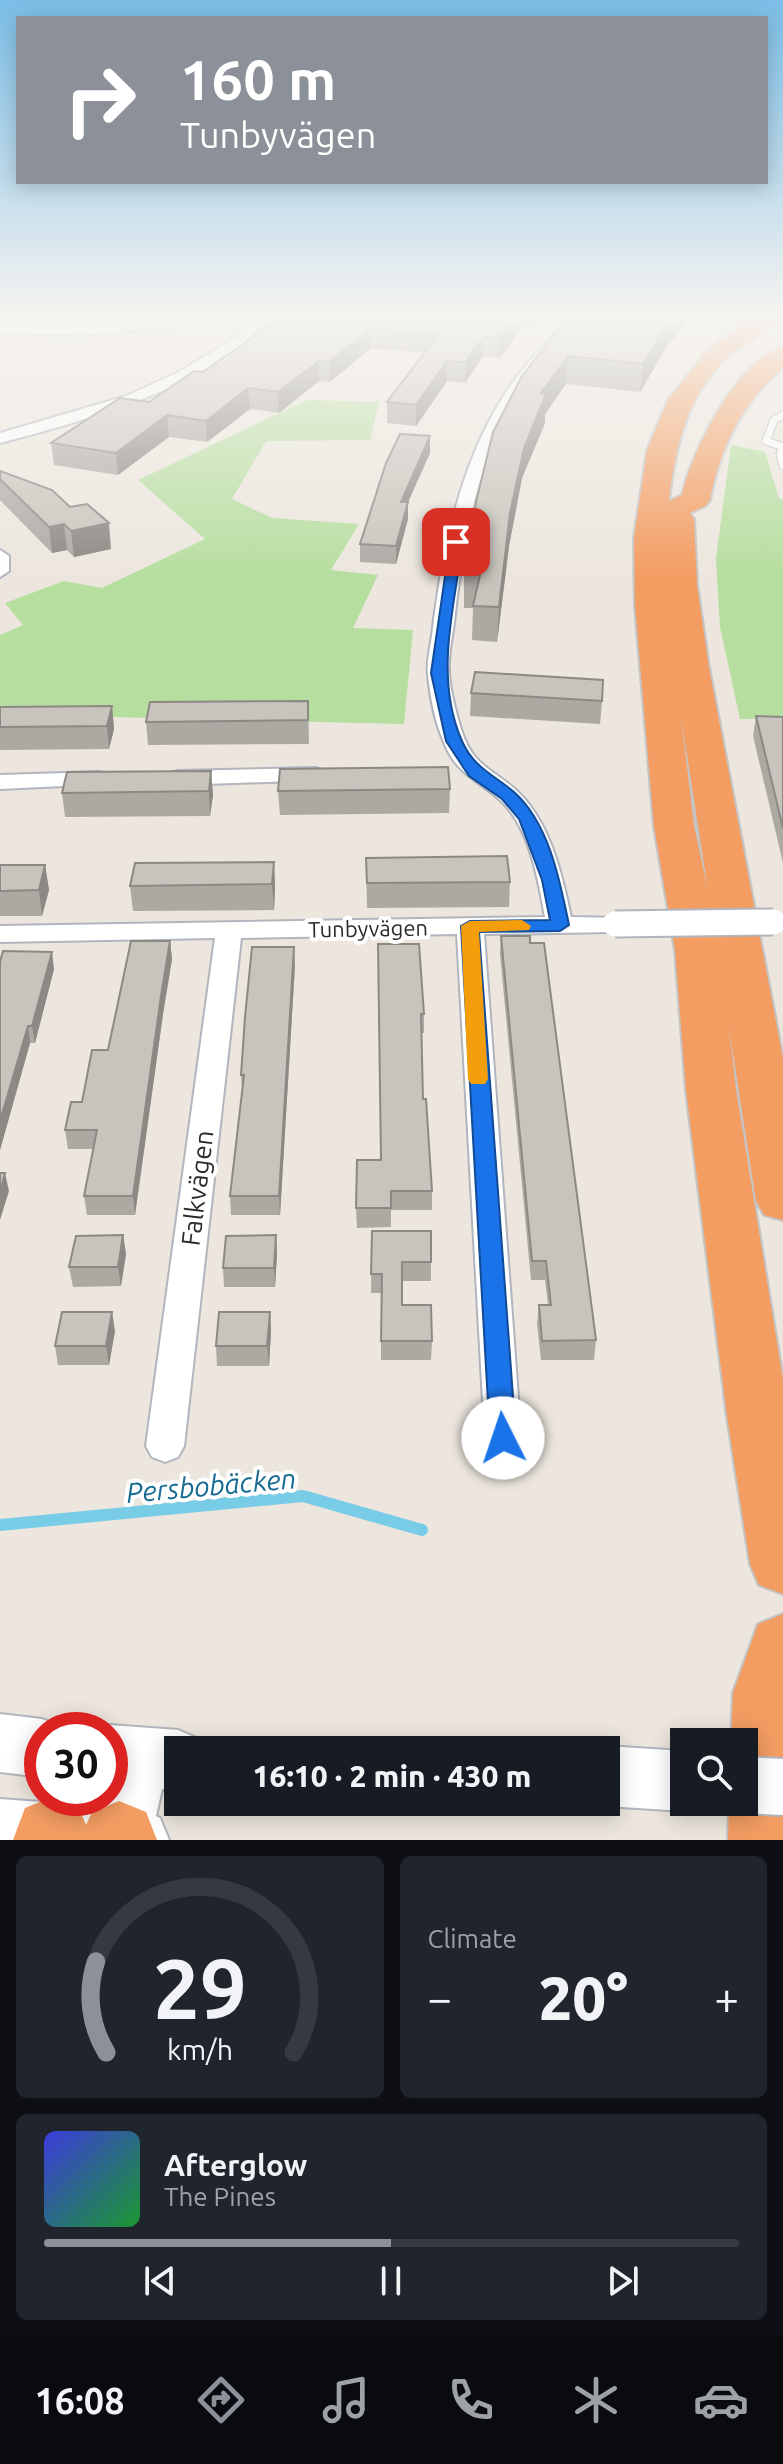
<!DOCTYPE html>
<meta charset="utf-8">
<style>
:root{--surface:#171b24;--page:#20242c;--text:#f1f3f6;--muted:#9ea1a6;--line:#363941;--accent:#8c9099}
body{margin:0;font-family:Ubuntu,sans-serif;background:var(--page);color:var(--text);height:100vh;display:flex;flex-direction:column;font-size:30px;white-space:nowrap}
*{box-sizing:border-box;margin:0}
p{font-size:26px;color:var(--muted)}
.icon{flex:none;width:44px;height:44px;fill:none;stroke:currentColor;stroke-width:2;stroke-linecap:round;stroke-linejoin:round}
.map{position:relative;height:1840px;overflow:hidden}
.drawer{display:flex;flex-direction:column;gap:16px;padding:16px;background:#0d0f14;flex:1}
.drawer>*{flex:none}
.banner{position:absolute;left:16px;top:16px;width:752px;height:168px;border-radius:0px;box-shadow:0 4px 20px #0003;background:#8c9099;color:#fff;overflow:hidden}
.controls{position:absolute;left:670px;top:1728px;display:grid;gap:16px}
.controls a{display:grid;place-items:center;width:88px;height:88px;border-radius:0px;background:var(--surface);box-shadow:0 4px 20px #0003;font-size:40px}
.speed{position:absolute;left:24px;top:1712px;display:flex;gap:16px;font-size:40px;font-weight:700;text-align:center}
.speed>*{display:grid;place-content:center;width:104px;height:104px;border-radius:50%;background:var(--surface);box-shadow:0 4px 20px #0003;line-height:1}
.speed .limit{border:12px solid #d22;background:#fff;color:#111}
.pin{position:absolute;display:grid;place-items:center;width:68px;height:68px;color:#fff;margin:-34px;border-radius:16px;box-shadow:0 4px 12px #0006}
.me{position:absolute;width:88px;margin:-44px;rotate:356deg;stroke-linejoin:round;filter:drop-shadow(0 0 6px #0008)}
.turn{display:flex;align-items:center;gap:28px;height:168px;padding:0 32px;font-size:36px}
.turn .icon{width:104px;height:104px;stroke-width:2.5}
.turn b{display:block;font-size:56px;line-height:68px}
.big{font-size:60px;font-weight:800;line-height:1.1}
.drawer .card{flex:1;display:flex;flex-direction:column;justify-content:center;gap:12px;min-width:0;padding:0 28px;border-radius:12px;background:var(--page)}
.drawer .dial{align-items:center;gap:0}
.dial svg{height:208px;overflow:visible;fill:none;stroke:var(--line);stroke-width:7;stroke-linecap:round;text-anchor:middle}
.dial text{fill:var(--text);stroke:none}
.song{display:flex;align-items:center;gap:24px}
.cover{width:96px;height:96px;border-radius:12px;background:linear-gradient(135deg,hsl(240 70% 55%),hsl(130 70% 35%))}
.played{height:8px;border-radius:4px;background:linear-gradient(90deg,var(--accent) 50%,var(--line) 50%)}
.keys{display:flex;justify-content:space-around;direction:ltr}
.heat{display:flex;justify-content:space-between;align-items:center;font-size:44px;direction:ltr}
.drawer .tiles{flex:1;display:grid;gap:16px;grid-template-columns:1fr 1fr}
.card:last-child{grid-column:span 2}
.trip{position:absolute;left:164px;top:1736px;width:456px;height:80px;border-radius:0px;background:var(--surface);box-shadow:0 4px 20px #0003;font-weight:800;line-height:80px;text-align:center}
.tabs{display:flex;height:128px;justify-content:space-around;align-items:center;background:#090b0e;color:var(--muted)}
.tabs .icon{width:56px;height:56px}
.tabs .active{color:var(--accent)}
.tabs b{font-size:36px;color:var(--text)}
.map>svg:first-child{display:block}
</style>
<div class="map">
<svg width="783" height="1840" viewBox="0 0 783 1840">
<rect width="100%" height="100%" fill="#ece6de"/>
<g fill="#b6de9f">
<path d="M307,400L379,402L370,440L266,441L232,499L272,518L359,524L331,570L378,575L353,628L413,630L404,724L67,716L0,717V635L23,625L5,603L64,581L102,588L205,539L138,480Z"/>
<path d="M731,445L765,452L779,498L783,500V718L740,719L720,627L716,559Z"/>
</g>
<g fill="none" stroke-linecap="round" stroke-linejoin="round">
<path stroke="#79cce6" stroke-width="12" d="M0,1525L303,1496L422,1530"/>
<g stroke="#b2b5be" stroke-width="9">
<g id="lane">
<path d="M26,331L39,323L61,318"/>
<path d="M783,415L774,420L766,441L783,447"/>
<path d="M783,447L780,453L783,466"/>
</g>
</g>
<g stroke="#b2b5be" stroke-width="4">
<g id="street">
<path d="M178,318H232L226,322L83,335L0,333V325L83,327Z"/>
<path d="M238,318H252L256,329C217,385 66,426 0,443V433L126,396L179,372L236,337L242,329Z"/>
<path d="M569,318H583C562,345 536,368 517,397C476,463 462,547 454,623C452,639 448,655 449,671C449,687 459,727 466,742C477,767 498,773 517,791C550,822 562,874 571,917L624,918L628,924L624,930L615,932L484,934L521,1438L516,1449L503,1453L490,1449L485,1438L457,934L241,938L184,1446L178,1457L165,1462L152,1457L146,1446L215,938L0,942V926L545,917C538,880 530,827 500,800C477,779 456,775 443,740C435,722 430,695 428,675C426,660 432,642 433,627C443,548 460,465 503,397C521,368 546,343 569,318Z"/>
<path d="M0,550L9,556V571L0,577Z"/>
<path d="M315,768L323,770L326,775L323,780L178,785L170,783L166,778L170,773L178,771Z"/>
<path d="M99,772L107,774L111,779L107,784L0,789V775Z"/>
</g>
</g>
<g stroke="#b2b5be" stroke-width="4">
<g id="secondary">
<path d="M0,1714L42,1719L63,1727L64,1730H42V1777L0,1772Z"/>
<path d="M110,1725L178,1730L199,1739L204,1750H178V1790L162,1789L156,1816L160,1818L169,1840H0V1799L96,1806L98,1798H110V1730H98Z"/>
<path d="M606,1746L684,1751V1802L706,1803L684,1811L606,1806L596,1802H606V1750H596Z"/>
</g>
</g>
<g stroke="#c4c4c4" stroke-width="4">
<g id="highway">
<path d="M750,318H776C762,337 738,346 722,362C685,401 675,450 669,501L682,495C692,452 736,360 783,348V367C742,403 720,447 710,500L705,506L690,513L694,519L697,585L709,668L783,1059V1220L764,1215L756,1201L729,1027L736,1090L783,1380V1594L759,1585L750,1564L727,1416L686,1090L675,950L654,826L635,605L634,538L647,450L668,400L706,352ZM681,716L708,890L694,826Z"/>
<path d="M783,1614V1840H728L729,1802H744V1742H731L733,1693L758,1624Z"/>
<path d="M49,1798L79,1808L86,1825L92,1812L119,1801L146,1812L157,1840H13L25,1808Z"/>
</g>
</g>
<use href="#lane" stroke="#fff" stroke-width="7"/>
<use href="#street" fill="#fff" fill-rule="evenodd"/>
<use href="#secondary" fill="#fff" fill-rule="evenodd"/>
<use href="#highway" fill="#f39d62" fill-rule="evenodd"/>
<g stroke="#b2b5be" stroke-width="29" stroke-linecap="butt">
<path id="street-bridge" d="M615,924L773,922"/>
</g>
<g stroke="#b2b5be" stroke-width="60" stroke-linecap="butt">
<path id="secondary-bridge" d="M744,1785L783,1787"/>
</g>
<use href="#street-bridge" stroke="#fff" stroke-width="25"/>
<use href="#secondary-bridge" stroke="#fff" stroke-width="56"/>
</g>
<g fill="#aca9a3">
<path d="M0,318H32L30,321L0,320Z"/>
<path d="M280,318H539L530,327L523,326L500,358L483,356L465,383L447,381L416,426L387,423V402L424,353L371,348L330,382L319,381L279,413L250,409L207,442L169,437L118,475L54,465L51,443L149,402L203,372Z"/>
<path d="M567,318H690L666,348L640,392L566,384L545,414V423L522,478L509,546L497,642L472,640L473,608H464V574Z"/>
<path d="M430,453L408,502V519L396,564L360,562V544Z"/>
<path d="M0,471L70,507L111,549L74,557L67,550L52,553L0,500Z"/>
<path d="M471,693L602,701L600,724L470,716Z"/>
<path d="M308,701L309,744L148,745L146,722Z"/>
<path d="M112,706L114,729L109,749L0,750V707Z"/>
<path d="M756,716L783,717V863L753,736Z"/>
<path d="M211,771L213,795L210,816L65,817L62,793Z"/>
<path d="M450,789L449,813L280,815L278,791Z"/>
<path d="M366,858L510,882L509,907L367,908Z"/>
<path d="M274,862L275,887L274,910L133,911L130,886Z"/>
<path d="M0,865H45L49,890L42,916H0Z"/>
<path d="M501,936L596,1340L594,1360H541L537,1324L539,1305H548L545,1280H531L500,954Z"/>
<path d="M170,941L172,959L163,1014L135,1215H87L84,1196L93,1149H68L65,1130L82,1102L108,1050Z"/>
<path d="M378,944L424,1014V1033H421L423,1099L432,1191V1210H391V1227L357,1228L356,1208L381,1160Z"/>
<path d="M0,962L54,969L35,1043H30L0,1150Z"/>
<path d="M295,965L280,1215H231L230,1196L242,1089L241,1075Z"/>
<path d="M372,1231L431,1262V1281H402V1305L432,1341L431,1360H381V1293H371Z"/>
<path d="M123,1235L126,1254L121,1286L73,1287L69,1267Z"/>
<path d="M276,1235L277,1254L275,1287H224L223,1268Z"/>
<path d="M270,1312L271,1331L269,1366H217L216,1346Z"/>
<path d="M115,1331L109,1365H58L55,1346Z"/>
</g>
<g fill="#8c8984">
<path d="M515,318H523V326L500,358V338Z"/>
<path d="M531,318H539L530,327Z"/>
<path d="M671,318H690L666,348L640,392L643,364Z"/>
<path d="M371,329V348L330,382L329,362Z"/>
<path d="M483,337V356L465,383L466,362Z"/>
<path d="M568,356L566,384L545,414V423L522,478L509,546L497,642L499,607L510,513L524,448L541,393Z"/>
<path d="M319,361V381L279,413L278,392Z"/>
<path d="M447,361V381L416,426V405Z"/>
<path d="M248,388L250,409L207,442L206,421Z"/>
<path d="M167,415L169,437L118,475L116,453Z"/>
<path d="M430,436V453L408,502V519L396,564V546L401,502Z"/>
<path d="M109,523L111,549L74,557L71,531Z"/>
<path d="M64,524L67,550L52,553L49,527Z"/>
<path d="M112,706L114,729L109,749L107,726Z"/>
<path d="M211,771L213,795L210,816L209,791Z"/>
<path d="M274,862L275,887L274,910L272,884Z"/>
<path d="M45,865L49,890L42,916L39,890Z"/>
<path d="M170,941L172,959L163,1014L135,1215L133,1196L161,996Z"/>
<path d="M294,947L295,965L280,1215L279,1196Z"/>
<path d="M52,952L54,969L35,1043L32,1026Z"/>
<path d="M28,1026L30,1043L0,1150V1121Z"/>
<path d="M5,1173L9,1191L0,1220V1192Z"/>
<path d="M123,1235L126,1254L121,1286L118,1267Z"/>
<path d="M276,1235L277,1254L275,1287L274,1268Z"/>
<path d="M112,1312L115,1331L109,1365L106,1346Z"/>
<path d="M270,1312L271,1331L269,1366L267,1346Z"/>
</g>
<g fill="#c8c4bd" stroke="#8c8984" stroke-width="2">
<path d="M280,318H515L500,338L483,337L466,362L447,361L416,405L387,402L438,335L371,329L329,362L319,361L278,392L248,388L206,421L167,415L116,453L51,443L120,398L149,402L194,371L203,372Z"/>
<path d="M567,318H671L643,364L568,356L541,393L546,394L524,448L510,513L499,607L473,606L480,575L464,574L477,498L493,432L522,376Z"/>
<path d="M400,434L430,436L401,502H408L396,546L360,544L386,463Z"/>
<path d="M0,471L52,490L70,507L87,504L109,523L71,531L64,524L49,527L0,479Z"/>
<path d="M475,672L603,680L602,701L471,693Z"/>
<path d="M308,701V720L146,722L150,702Z"/>
<path d="M112,706L107,726L0,727V707Z"/>
<path d="M756,716L783,717V828Z"/>
<path d="M448,767L450,789L278,791L280,769Z"/>
<path d="M211,771L209,791L62,793L67,772Z"/>
<path d="M507,856L510,882L367,883L366,858Z"/>
<path d="M274,862L272,884L130,886L135,863Z"/>
<path d="M0,865H45L39,890L0,891Z"/>
<path d="M501,936H530V943H544L596,1340L542,1341L539,1305H551L546,1261H532Z"/>
<path d="M131,941H170L161,996L133,1196H84L97,1130H65L71,1102H82L92,1050H108Z"/>
<path d="M378,944H419L424,1014H421L423,1099H426L432,1191H391V1208H356L357,1160H381Z"/>
<path d="M252,947H294L279,1196H230L244,1075H241L245,1017Z"/>
<path d="M3,951L52,952L32,1026H28L0,1121V962Z"/>
<path d="M0,1173H5L0,1192Z"/>
<path d="M372,1231H431V1262H402V1305H431L432,1341H381L382,1274H371Z"/>
<path d="M123,1235L118,1267H69L76,1236Z"/>
<path d="M276,1235L274,1268H223L226,1236Z"/>
<path d="M62,1312H112L106,1346H55Z"/>
<path d="M219,1312H270L267,1346H216Z"/>
</g>
<linearGradient id="sky" x2="0" y2="1"><stop stop-color="#7bbee7"/><stop offset="0.55" stop-color="#f6f4f0"/><stop offset="1" stop-color="#f6f4f0" stop-opacity="0"/></linearGradient>
<rect width="783" height="576" fill="url(#sky)"/>
<path fill="#1a73e8" stroke="#114b97" stroke-width="2" d="M456,538L463,542C454,607 434,678 462,741C473,767 494,775 514,792C549,823 560,881 569,925L560,931L479,932L516,1438L512,1446L503,1449L494,1446L490,1438L461,926L470,921L550,920L542,880L519,819L502,799L469,776L446,741L431,673L450,542Z"/>
<path fill="#f59e0b" d="M522,920L531,926L529,930L479,932L488,1079L485,1084H471L468,1079L461,926L470,921Z"/>
<g text-anchor="middle" dominant-baseline="central" stroke-width="8" stroke-linejoin="round" paint-order="stroke">
<g font-size="22" fill="#2b2b2b" stroke="#fff">
<text transform="translate(368 928) rotate(-1)">Tunbyvägen</text>
</g>
<g font-size="26" fill="#2b2b2b" stroke="#fff">
<text transform="translate(197 1188) rotate(-83)">Falkvägen</text>
</g>
<g font-size="28" font-style="italic" fill="#176b93" stroke="#fff">
<text transform="translate(211 1485) rotate(-5)">Persbobäcken</text>
</g>
</g>
</svg>
<div class="controls">
<a><svg class="icon" aria-label="search" viewBox="0 0 24 24"><circle cx="10" cy="10" r="6"/><path d="M15 15l6 6"/></svg></a>
</div>
<div class="speed"><div class="limit">30</div></div>
<div class="pin" style="left:456px;top:542px;background:#d93025"><svg class="icon" aria-label="arrive" viewBox="0 0 24 24"><path d="M6 21V4h12l-3 4 3 4H6"/></svg></div>
<svg class="me" style="left:503px;top:1438px" viewBox="-20 -20 40 40"><circle r="19" fill="#fff"/><path d="M0-13L10 11 0 6-10 11z" fill="#1a73e8"/></svg>
<div class="trip">16:10 · 2 min · 430 m</div>
<div class="banner">
<div class="turn"><svg class="icon" aria-label="right" viewBox="0 0 24 24"><path d="M7 20v-9h11M14 6l5 5-5 5"/></svg><div><b>160 m</b>Tunbyvägen</div></div>
</div>
</div>
<section class="drawer">
<div class="tiles">
<div class="card dial"><svg viewBox="0 0 100 80">
<path d="M14 69A42 42 0 1 1 86 69"/>
<path d="M14 69A42 42 0 0 1 10 34" stroke="#8c9099"/>
<text x="50" y="56" font-size="32" font-weight="700">29</text>
<text x="50" y="72" font-size="11">km/h</text>
</svg></div>
<div class="card"><p>Climate</p>
<div class="heat"><a>−</a><b class="big">20°</b><a>+</a></div>
</div>
<div class="card">
<div class="song"><i class="cover"></i><div><b>Afterglow</b><p>The Pines</p></div></div>
<div class="played"></div>
<div class="keys"><svg class="icon" aria-label="previous" viewBox="0 0 24 24"><path d="M18 5L8 12l10 7zM5 5v14"/></svg><svg class="icon" aria-label="pause" viewBox="0 0 24 24"><path d="M8 5v14M16 5v14"/></svg><svg class="icon" aria-label="next" viewBox="0 0 24 24"><path d="M6 5l10 7-10 7zM19 5v14"/></svg></div>
</div>
</div>
</section>
<nav class="tabs">
<b>16:08</b>
<svg class="icon active" aria-label="directions" viewBox="0 0 24 24"><path d="M12 3l9 9-9 9-9-9zM9 14v-3h6M13 9l2 2-2 2"/></svg>
<svg class="icon" aria-label="music" viewBox="0 0 24 24"><path d="M9 18V5l10-2v13"/><circle cx="6" cy="18" r="3"/><circle cx="16" cy="16" r="3"/></svg>
<svg class="icon" aria-label="phone" viewBox="0 0 24 24"><path d="M5 4h4l2 5-3 2q2 4 5 5l2-3 5 2v4C11 20 4 13 5 4z"/></svg>
<svg class="icon" aria-label="climate" viewBox="0 0 24 24"><path d="M12 3v18M4 7l16 10M4 17L20 7"/></svg>
<svg class="icon" aria-label="car" viewBox="0 0 24 24"><path d="M5 17H2v-5l4-1 3-4h7l3 4 3 1v5h-3M9 17h6M6 11h13"/><circle cx="7" cy="17" r="2"/><circle cx="17" cy="17" r="2"/></svg>
</nav>
